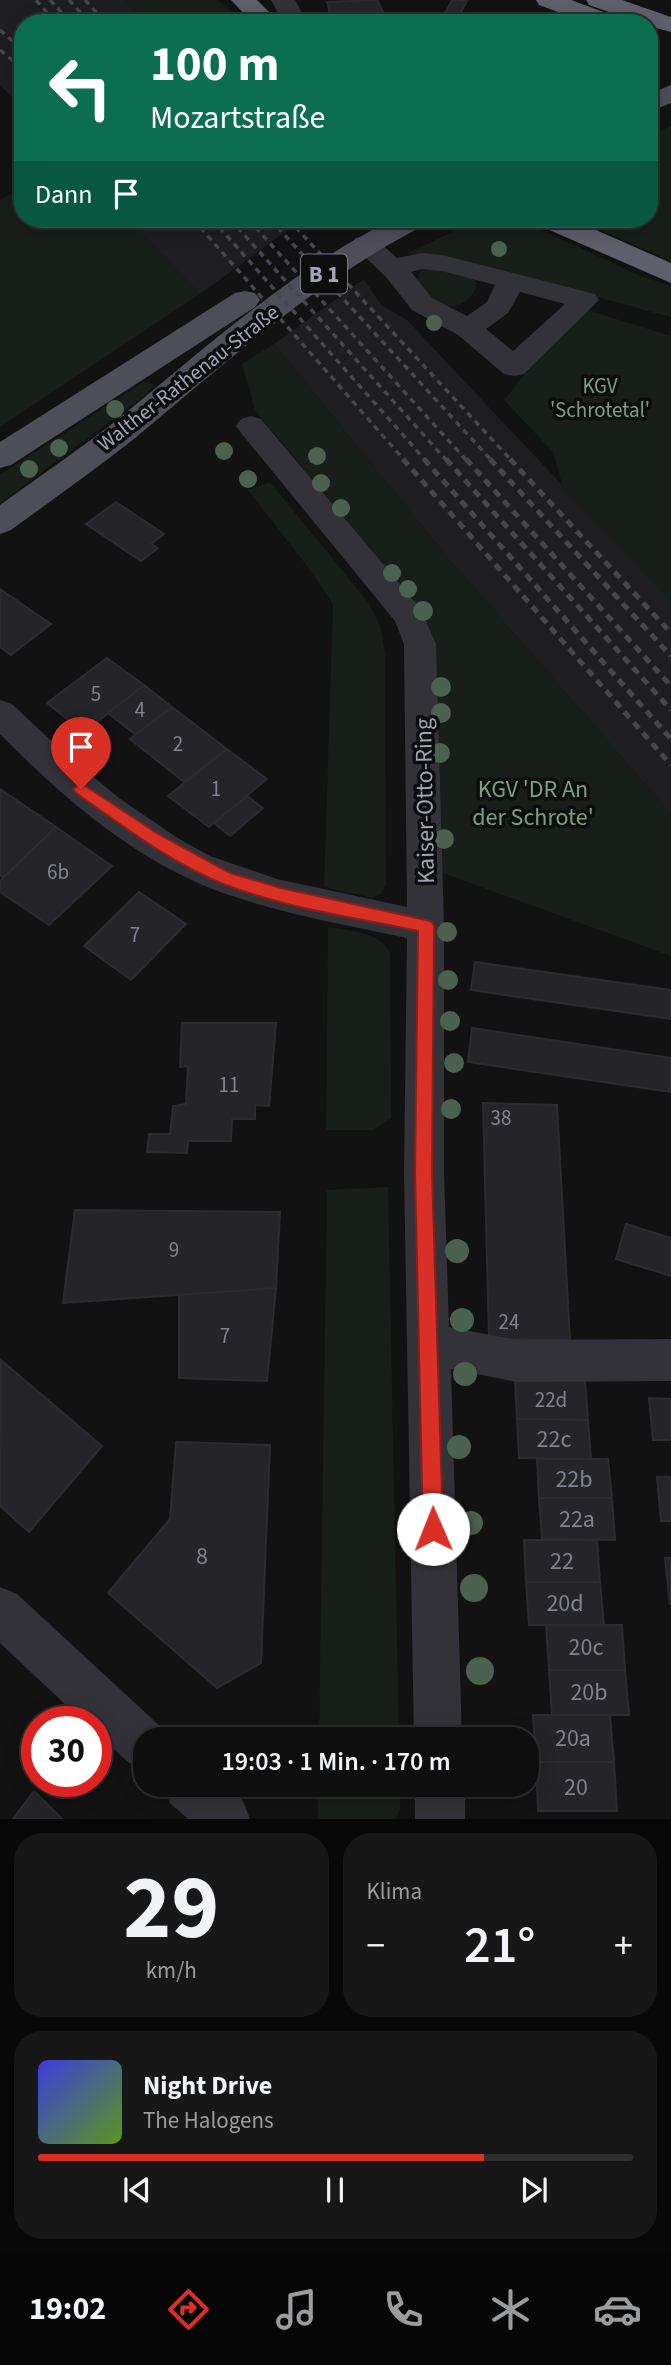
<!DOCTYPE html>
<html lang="de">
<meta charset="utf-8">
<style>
:root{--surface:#0e0e0e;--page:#171717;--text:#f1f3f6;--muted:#9b9c9e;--line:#2e2e2e;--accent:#d93025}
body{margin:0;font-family:"Source Sans 3",sans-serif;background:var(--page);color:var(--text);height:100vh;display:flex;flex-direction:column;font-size:26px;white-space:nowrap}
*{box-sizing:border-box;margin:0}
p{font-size:23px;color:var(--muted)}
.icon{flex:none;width:38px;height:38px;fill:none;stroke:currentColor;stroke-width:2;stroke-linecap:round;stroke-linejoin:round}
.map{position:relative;height:1819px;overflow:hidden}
.drawer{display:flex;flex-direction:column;gap:14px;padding:14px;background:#080808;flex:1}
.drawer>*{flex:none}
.top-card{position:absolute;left:14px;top:14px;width:644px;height:214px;border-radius:28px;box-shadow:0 4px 18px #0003,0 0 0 2px var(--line);background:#0b6e4f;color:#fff;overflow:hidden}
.speed{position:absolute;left:21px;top:1706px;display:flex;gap:14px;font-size:35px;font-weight:700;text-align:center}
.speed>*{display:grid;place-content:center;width:91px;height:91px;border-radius:50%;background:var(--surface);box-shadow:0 4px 18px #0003,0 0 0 2px var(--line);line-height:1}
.speed .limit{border:10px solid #d22;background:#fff;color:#111}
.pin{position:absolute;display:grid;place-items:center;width:60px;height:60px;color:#fff;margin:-72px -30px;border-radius:50% 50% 50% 0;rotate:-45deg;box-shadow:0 0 7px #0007}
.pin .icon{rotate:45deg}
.me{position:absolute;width:77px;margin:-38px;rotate:359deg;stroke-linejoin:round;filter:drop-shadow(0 0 5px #0008)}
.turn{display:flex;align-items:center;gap:24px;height:147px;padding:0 21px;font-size:32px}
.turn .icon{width:91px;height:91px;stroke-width:2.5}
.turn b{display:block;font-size:49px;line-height:60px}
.then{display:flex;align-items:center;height:66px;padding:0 21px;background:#0003;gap:14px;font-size:26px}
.big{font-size:52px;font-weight:600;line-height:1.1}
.drawer .widget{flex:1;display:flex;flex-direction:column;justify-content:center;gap:10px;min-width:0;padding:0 24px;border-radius:28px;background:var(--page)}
.drawer .dial{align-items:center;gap:0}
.dial b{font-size:91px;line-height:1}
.song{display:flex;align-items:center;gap:21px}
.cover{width:84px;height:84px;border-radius:10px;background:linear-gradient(135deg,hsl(240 70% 55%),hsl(90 70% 35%))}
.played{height:7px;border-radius:4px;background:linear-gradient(90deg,var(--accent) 75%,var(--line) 75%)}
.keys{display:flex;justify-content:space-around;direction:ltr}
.heat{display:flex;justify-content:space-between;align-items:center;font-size:38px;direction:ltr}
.drawer .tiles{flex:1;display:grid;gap:14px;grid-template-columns:1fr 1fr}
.widget:last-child{grid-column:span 2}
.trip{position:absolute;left:133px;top:1727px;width:406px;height:70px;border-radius:28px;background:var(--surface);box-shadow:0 4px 18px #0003,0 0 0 2px var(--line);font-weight:600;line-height:70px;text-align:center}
.tab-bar{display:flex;height:112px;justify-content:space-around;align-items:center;background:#060606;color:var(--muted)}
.tab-bar .icon{width:49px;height:49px}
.tab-bar .selected{color:var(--accent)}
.tab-bar b{font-size:32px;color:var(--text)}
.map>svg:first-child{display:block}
</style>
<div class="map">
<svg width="671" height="1819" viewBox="0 0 671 1819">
<rect width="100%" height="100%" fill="#121213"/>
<g fill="#1e1e20">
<path d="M0,0H124L147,23H23V109L0,85Z"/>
<path d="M127,219H303L200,294Z"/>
<path d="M364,279L381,305L407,320L671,601V814L446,556L274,344Z"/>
</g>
<g fill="#181e1a">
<path d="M124,0H218L244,23H147Z"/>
<path d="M671,126V261L575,219H649V136Z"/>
<path d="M23,188V219H127L200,294L0,427V200Z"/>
<path d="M480,219H517L641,276L671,286V317C583,294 496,265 406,254Z"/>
<path d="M427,266L475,277C478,284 476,291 470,297C444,325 397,285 427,266Z"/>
<path d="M587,310L671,336V601L563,488L553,452L504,400L526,373Z"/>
<path d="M274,344L446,556L671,814V956L437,871L434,640L423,616L389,572L255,410L242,364Z"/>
<path d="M149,382L155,386L143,397L0,503V475L142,383Z"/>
<path d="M270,482L368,602L381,627L385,656L386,884L380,894L373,898L324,887L333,604L307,566L248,490Z"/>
<path d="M328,927C349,931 382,931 390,954L391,1118L373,1130H326Z"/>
<path d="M388,1187L399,1739H319L327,1190Z"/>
<path d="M318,1785H400V1809L395,1819H318Z"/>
</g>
<g fill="#252428" stroke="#2c2b30" stroke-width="2">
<path d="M377,0L384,14L381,15L382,18L332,22L327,2Z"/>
<path d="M452,0L467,1L457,20L463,23H440Z"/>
<path d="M382,18L384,23L332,22L343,21Z"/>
<path d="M116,502L164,534L151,544L158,548L141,561L86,524Z"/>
<path d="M0,589L51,624L11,655L0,647Z"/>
<path d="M107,658L144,685L84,732L47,703Z"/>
<path d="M144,685L172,707L136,735L108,713Z"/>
<path d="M172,707L227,749L184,782L130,739Z"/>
<path d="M227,749L267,779L209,827L168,796Z"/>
<path d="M0,789L56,827L3,878L0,875Z"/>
<path d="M247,796L263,808L230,836L214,823Z"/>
<path d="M56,827L112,866L49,925L0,892V881Z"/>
<path d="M139,892L186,924L131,980L84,946Z"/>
<path d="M475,962L671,990V1019L471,990Z"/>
<path d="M182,1023H276L269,1106L255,1105V1119H232L231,1141H188L187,1153L147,1152L149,1134H170L173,1106L186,1104L188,1066L180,1067Z"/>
<path d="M472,1028L671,1058V1092L468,1062Z"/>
<path d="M483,1103L557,1105L570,1340L489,1339Z"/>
<path d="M75,1210L280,1212L276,1288L63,1303Z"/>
<path d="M626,1224L671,1238V1276L616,1259Z"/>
<path d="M276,1288L267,1381L179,1378V1295Z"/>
<path d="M1,1360L102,1446L29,1532L0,1506Z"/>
<path d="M515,1380H585L588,1420L517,1419Z"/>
<path d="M649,1398L671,1399V1440H653Z"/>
<path d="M517,1419L588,1420L591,1459L519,1458Z"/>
<path d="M176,1442L270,1445L261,1663L217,1688L108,1593L170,1519Z"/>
<path d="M537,1459H608L612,1498H539Z"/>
<path d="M657,1477H671V1521H661Z"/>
<path d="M539,1498H612L615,1540L542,1539Z"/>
<path d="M524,1540H597L600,1582H526Z"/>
<path d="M665,1558H671V1604H670Z"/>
<path d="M526,1582H600L604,1625H529Z"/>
<path d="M546,1625H622L625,1670H549Z"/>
<path d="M549,1670H625L629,1715H552Z"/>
<path d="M533,1715H610L614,1762H536Z"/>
<path d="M536,1762H614L617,1811H538Z"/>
<path d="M34,1791L62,1819H13Z"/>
</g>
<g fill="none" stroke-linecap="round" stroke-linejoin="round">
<g fill="#333239" fill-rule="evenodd">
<path d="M271,0H295L307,23H283Z"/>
<path d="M365,236L375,238L397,258L422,253L442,255L595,294L599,300L524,374L514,376L504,374L458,335L412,310L387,278L352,244L355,238ZM422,269L442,271L495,285L487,302L467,316L432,298L411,272ZM520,292L565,304L513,351L486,329L508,313Z"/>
<path d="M251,416L261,419L420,608L436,644L444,926V1172L449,1327L517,1340L671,1339V1381L517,1382L451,1369L462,1740H414L404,1172L407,938C343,924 277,913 215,890C132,858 62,797 0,734V700L12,704L62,751L119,798L179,839L210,856L277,879L407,907L404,644L395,621L241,433L236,426L241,419Z"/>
<path d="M0,1587L17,1594L162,1728L167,1740H145V1769L128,1762L96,1733V1722H84L0,1643Z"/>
<path d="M163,1785H225L243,1801L250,1819H188L170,1803Z"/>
<rect x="415" y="1785" width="50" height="34"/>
</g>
<g fill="#4e4e58" fill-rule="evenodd">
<path d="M671,85V103L649,112V94Z"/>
<path d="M394,219H429L425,225C317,280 228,361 135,438C95,470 52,500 11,530L0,534V505C37,478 76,452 113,423C203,351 289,270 394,219Z"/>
<path d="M245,291L255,293L260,300L255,307L11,465L0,468V442L235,293Z"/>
</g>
<g fill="#5e5f6a" fill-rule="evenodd">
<path d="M231,0H257L280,23H253Z"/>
<path d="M536,0H571L620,18L623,23H587L539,5Z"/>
<path d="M586,0H622L671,17V32L649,26V23H640L589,5Z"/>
<path d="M534,219H571L671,263V283L538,225Z"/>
</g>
<g stroke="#45464e" stroke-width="3.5" stroke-dasharray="6 5" stroke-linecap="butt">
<path d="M36,0L56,23"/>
<path d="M50,0L71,23"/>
<path d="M69,0L90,23"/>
<path d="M85,0L106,23"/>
<path d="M0,30L23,50"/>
<path d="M0,50L23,69"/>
<path d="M193,219L405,461"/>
<path d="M212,219L426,461"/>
<path d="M230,219L447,461"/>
<path d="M248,219L467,461"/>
<path d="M270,219L492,461"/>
<path d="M288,219L512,461"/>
</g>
<g stroke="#45464e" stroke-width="5" stroke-dasharray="8 6" stroke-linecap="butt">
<path d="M403,459L671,765"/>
<path d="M424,459L671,739"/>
<path d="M446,459L671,710"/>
<path d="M466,459L671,686"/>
<path d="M490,459L671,656"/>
<path d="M510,459L671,633"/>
</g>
</g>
<g fill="#4a6150">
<circle cx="499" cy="249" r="8"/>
<circle cx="434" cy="323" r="8"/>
<circle cx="115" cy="409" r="9"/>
<circle cx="59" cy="448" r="9"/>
<circle cx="224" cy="451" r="9"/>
<circle cx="317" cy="456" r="9"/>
<circle cx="29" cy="469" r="9"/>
<circle cx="248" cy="479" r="9"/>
<circle cx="321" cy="483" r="9"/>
<circle cx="341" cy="508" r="9"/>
<circle cx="392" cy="573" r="9"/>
<circle cx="408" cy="589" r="9"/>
<circle cx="423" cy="611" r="10"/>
<circle cx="441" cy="687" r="10"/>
<circle cx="441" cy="713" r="10"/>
<circle cx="440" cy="753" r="10"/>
<circle cx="444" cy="839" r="10"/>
<circle cx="447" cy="932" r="10"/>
<circle cx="448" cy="980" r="10"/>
<circle cx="450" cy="1021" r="10"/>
<circle cx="454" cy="1063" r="10"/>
<circle cx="451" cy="1109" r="10"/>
<circle cx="457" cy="1251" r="12"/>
<circle cx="462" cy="1320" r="12"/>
<circle cx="465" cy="1374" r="12"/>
<circle cx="459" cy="1447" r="12"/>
<circle cx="471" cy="1523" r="12"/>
<circle cx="474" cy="1588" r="14"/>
<circle cx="480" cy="1671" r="14"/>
</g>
<path fill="#d93025" stroke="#8d1f18" stroke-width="2" d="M81,783L158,834L230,873L281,888L426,920L432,922L434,926L432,1172L443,1529L440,1536L433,1539L426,1536L423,1529L415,1172L418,931C354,917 283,908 221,883C168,861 122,825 76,793L73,789Z"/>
<g text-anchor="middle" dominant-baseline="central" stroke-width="7" stroke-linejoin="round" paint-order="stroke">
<g font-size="21" fill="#a2a4b5" stroke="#0d0d0e">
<text transform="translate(188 378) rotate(-38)">Walther-Rathenau-Straße</text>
</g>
<g font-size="21" fill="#77a282" stroke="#0d0d0e">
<text x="600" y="386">KGV<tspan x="600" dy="24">'Schrotetal'</tspan></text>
</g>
<g font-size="21" fill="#828391">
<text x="96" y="694">5</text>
<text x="140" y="710">4</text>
<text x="178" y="744">2</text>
<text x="216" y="789">1</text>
<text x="58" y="872">6b</text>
<text x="135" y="935">7</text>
<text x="229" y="1085">11</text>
<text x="501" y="1118">38</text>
<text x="174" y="1250">9</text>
<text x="509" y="1322">24</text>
<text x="225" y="1336">7</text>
<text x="551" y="1400">22d</text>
</g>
<rect fill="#0d0d0e" stroke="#757783" stroke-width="2" x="301" y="254.5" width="46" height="39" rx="5"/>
<g font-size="23" font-weight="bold" fill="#a2a4b5">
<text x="324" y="274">B 1</text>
</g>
<g font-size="24" fill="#77a282" stroke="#0d0d0e">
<text x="533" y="789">KGV 'DR An<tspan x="533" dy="28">der Schrote'</tspan></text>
</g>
<g font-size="24" fill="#a2a4b5" stroke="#0d0d0e">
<text transform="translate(425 801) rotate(-91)">Kaiser-Otto-Ring</text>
</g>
<g font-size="24" fill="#828391">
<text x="554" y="1439">22c</text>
<text x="574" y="1479">22b</text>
<text x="577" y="1519">22a</text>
<text x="202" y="1556">8</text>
<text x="562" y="1561">22</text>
<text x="565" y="1603">20d</text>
<text x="586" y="1647">20c</text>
<text x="589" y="1692">20b</text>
<text x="573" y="1738">20a</text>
<text x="576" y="1787">20</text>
</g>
</g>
</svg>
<div class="speed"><div class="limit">30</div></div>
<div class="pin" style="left:81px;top:789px;background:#d93025"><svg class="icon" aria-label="arrive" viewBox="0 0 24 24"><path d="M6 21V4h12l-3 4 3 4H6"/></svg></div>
<svg class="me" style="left:433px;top:1529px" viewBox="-20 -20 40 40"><circle r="19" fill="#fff"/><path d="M0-13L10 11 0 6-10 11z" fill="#d93025"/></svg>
<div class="trip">19:03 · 1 Min. · 170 m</div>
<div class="top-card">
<div class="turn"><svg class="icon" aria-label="left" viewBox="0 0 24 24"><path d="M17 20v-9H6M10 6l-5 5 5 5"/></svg><div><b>100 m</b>Mozartstraße</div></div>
<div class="then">Dann<svg class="icon" aria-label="arrive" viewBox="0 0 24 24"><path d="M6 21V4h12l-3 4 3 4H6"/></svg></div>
</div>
</div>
<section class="drawer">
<div class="tiles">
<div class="widget dial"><b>29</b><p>km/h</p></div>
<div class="widget"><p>Klima</p>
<div class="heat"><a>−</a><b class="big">21°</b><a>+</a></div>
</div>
<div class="widget">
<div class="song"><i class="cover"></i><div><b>Night Drive</b><p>The Halogens</p></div></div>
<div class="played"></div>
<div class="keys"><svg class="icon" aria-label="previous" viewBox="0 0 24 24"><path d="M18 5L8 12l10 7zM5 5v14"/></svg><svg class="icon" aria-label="pause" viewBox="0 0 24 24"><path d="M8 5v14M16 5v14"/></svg><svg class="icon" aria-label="next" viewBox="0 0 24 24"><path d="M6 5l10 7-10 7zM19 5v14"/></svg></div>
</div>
</div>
</section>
<nav class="tab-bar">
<b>19:02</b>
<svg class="icon selected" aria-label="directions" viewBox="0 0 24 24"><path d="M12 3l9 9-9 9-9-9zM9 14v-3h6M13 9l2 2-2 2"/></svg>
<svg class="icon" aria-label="music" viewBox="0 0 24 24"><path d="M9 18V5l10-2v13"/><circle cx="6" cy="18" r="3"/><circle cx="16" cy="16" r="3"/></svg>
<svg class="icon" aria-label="phone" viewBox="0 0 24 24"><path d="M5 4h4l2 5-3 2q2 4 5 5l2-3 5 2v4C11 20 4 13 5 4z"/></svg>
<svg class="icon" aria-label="climate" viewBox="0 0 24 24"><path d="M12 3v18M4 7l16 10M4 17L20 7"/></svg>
<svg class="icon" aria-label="car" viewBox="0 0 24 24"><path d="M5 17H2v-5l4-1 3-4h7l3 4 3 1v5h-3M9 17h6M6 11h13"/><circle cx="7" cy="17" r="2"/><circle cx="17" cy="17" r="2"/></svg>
</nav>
